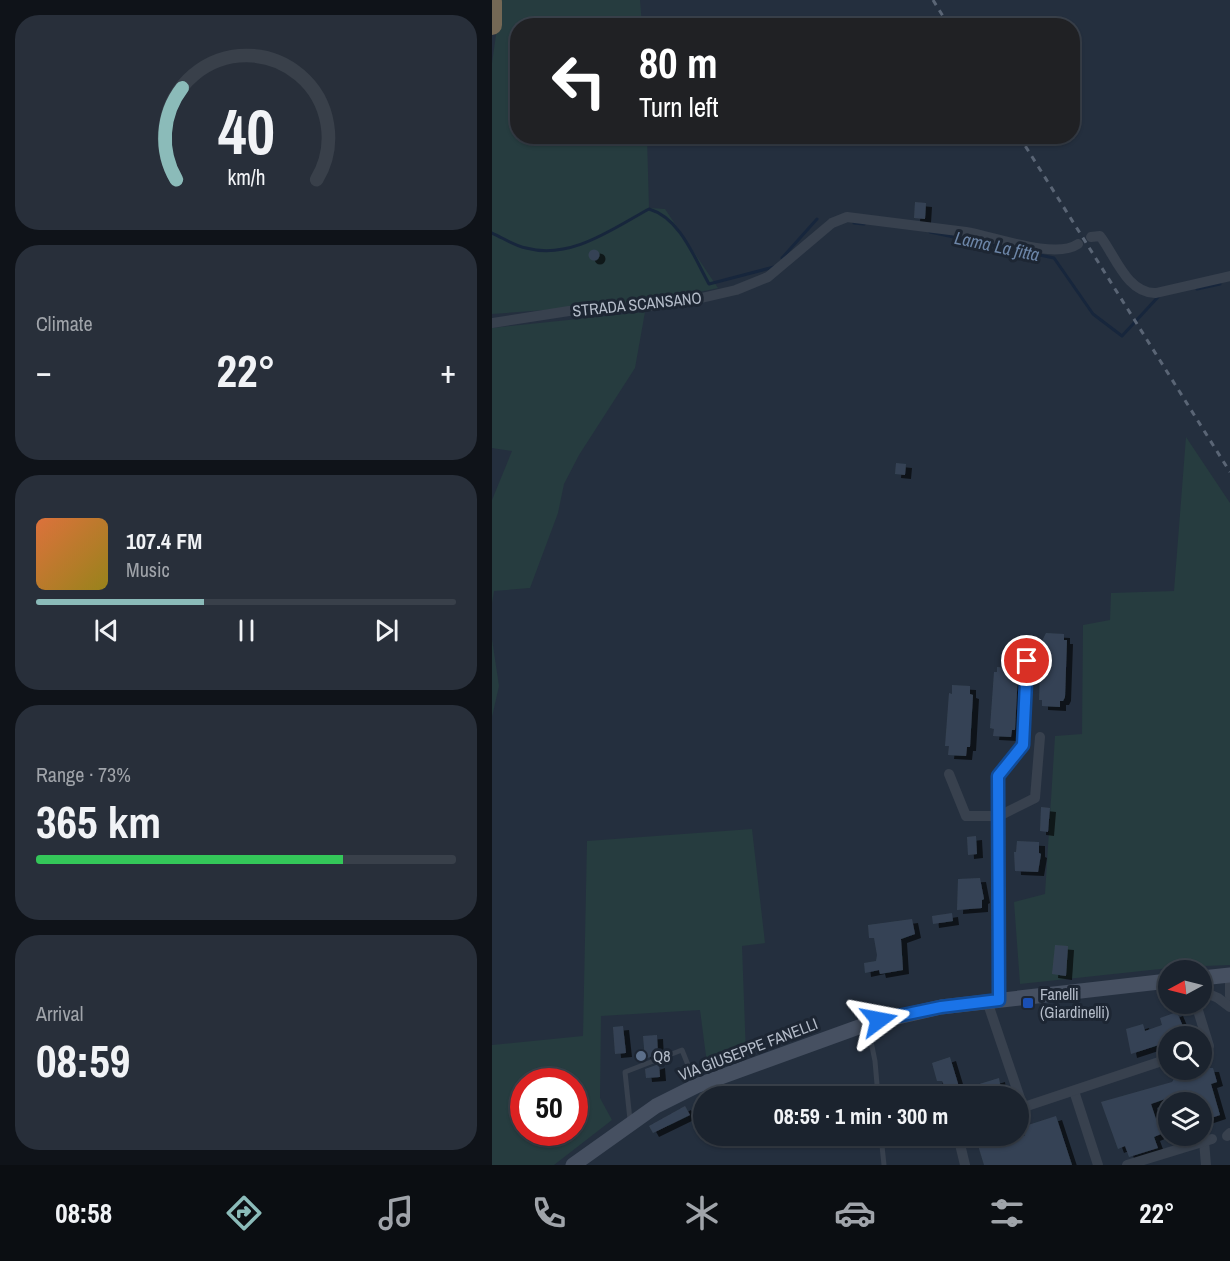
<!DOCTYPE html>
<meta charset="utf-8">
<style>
:root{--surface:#1b232e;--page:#282f3a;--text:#f1f3f6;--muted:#a0a4aa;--line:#39404a;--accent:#8bbbb9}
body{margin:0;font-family:"Archivo Narrow",sans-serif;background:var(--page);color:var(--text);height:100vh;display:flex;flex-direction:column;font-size:22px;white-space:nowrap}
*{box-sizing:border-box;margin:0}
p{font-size:20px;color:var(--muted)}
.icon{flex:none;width:33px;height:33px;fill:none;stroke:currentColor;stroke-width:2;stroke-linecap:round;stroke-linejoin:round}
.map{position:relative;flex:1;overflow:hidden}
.panel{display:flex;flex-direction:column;gap:15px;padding:15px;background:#0f1319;width:492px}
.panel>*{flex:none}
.banner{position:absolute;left:18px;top:18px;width:570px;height:126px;border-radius:24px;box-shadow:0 2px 4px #0004,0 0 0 2px var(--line);background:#202124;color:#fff;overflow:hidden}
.needle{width:39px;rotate:263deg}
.buttons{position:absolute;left:666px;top:960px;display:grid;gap:12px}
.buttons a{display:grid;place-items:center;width:54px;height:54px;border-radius:50%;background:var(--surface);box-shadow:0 2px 4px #0004,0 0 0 2px var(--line);font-size:30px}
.speed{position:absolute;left:18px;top:1068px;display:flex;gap:12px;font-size:30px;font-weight:700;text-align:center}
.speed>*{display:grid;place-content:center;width:78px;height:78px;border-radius:50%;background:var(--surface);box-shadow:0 2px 4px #0004,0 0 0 2px var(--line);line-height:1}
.speed .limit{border:9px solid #d22;background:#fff;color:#111}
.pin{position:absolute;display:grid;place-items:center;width:51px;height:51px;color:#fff;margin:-26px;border:3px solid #fff;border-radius:50%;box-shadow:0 2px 6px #0007}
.me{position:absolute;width:66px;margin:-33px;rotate:77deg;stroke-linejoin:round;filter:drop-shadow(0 0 4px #0008)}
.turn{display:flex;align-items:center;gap:21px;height:126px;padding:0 30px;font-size:27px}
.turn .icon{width:78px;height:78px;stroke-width:2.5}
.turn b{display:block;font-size:42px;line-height:51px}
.big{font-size:45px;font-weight:800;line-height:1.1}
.panel .tile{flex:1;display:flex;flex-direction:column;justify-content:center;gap:9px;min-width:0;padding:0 21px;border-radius:24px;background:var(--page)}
.panel .dial{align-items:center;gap:0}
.dial svg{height:156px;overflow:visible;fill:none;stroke:var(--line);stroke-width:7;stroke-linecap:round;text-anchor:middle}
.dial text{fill:var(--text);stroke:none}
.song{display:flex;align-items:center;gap:18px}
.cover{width:72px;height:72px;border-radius:9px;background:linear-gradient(135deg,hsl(20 70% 55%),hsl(50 70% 35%))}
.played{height:6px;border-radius:3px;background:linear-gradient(90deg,var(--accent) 40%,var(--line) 40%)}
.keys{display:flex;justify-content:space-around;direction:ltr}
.heat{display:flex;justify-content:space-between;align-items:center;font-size:33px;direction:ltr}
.charge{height:9px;border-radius:4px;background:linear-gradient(90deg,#34c759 73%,var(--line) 0)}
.trip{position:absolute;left:201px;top:1086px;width:336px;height:60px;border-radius:30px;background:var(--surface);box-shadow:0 2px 4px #0004,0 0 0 2px var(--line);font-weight:800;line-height:60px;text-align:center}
.menu{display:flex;height:96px;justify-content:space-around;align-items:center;background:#0b0e12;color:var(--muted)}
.menu .icon{width:42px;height:42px}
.menu .current{color:var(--accent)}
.menu b{font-size:27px;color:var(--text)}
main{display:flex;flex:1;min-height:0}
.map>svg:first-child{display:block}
</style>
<main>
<section class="panel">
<div class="tile dial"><svg viewBox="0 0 100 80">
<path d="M14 69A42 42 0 1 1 86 69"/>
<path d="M14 69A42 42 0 0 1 17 22" stroke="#8bbbb9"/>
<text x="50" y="56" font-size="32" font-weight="700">40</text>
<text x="50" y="72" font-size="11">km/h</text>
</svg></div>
<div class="tile"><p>Climate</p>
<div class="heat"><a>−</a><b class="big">22°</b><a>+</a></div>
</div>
<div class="tile">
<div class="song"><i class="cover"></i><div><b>107.4 FM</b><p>Music</p></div></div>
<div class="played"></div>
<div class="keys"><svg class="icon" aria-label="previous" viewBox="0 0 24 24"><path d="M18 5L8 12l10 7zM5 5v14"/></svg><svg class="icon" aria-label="pause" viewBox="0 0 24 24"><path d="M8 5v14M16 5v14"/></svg><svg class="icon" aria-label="next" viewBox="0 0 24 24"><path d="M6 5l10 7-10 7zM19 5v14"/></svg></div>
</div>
<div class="tile"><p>Range · 73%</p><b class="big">365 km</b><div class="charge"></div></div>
<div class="tile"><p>Arrival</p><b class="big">08:59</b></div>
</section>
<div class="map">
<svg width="738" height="1165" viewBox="0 0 738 1165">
<defs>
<filter id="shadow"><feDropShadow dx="6" dy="4" stdDeviation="0" flood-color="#0009"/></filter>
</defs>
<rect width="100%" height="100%" fill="#242f3e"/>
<g fill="#263c3f" fill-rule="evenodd">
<path d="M9,0H148L150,25L26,26V136L155,137L157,208L173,209L226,288L162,302L0,314V63Z"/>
<path d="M153,312L143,368L87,455L72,484L66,513L38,588L2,591L0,603V500L20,451L0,448V328Z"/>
<path d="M694,437L738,503V965L687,967L528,984L522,902L553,894L563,736L590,734L591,625L618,620L619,593L682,591Z"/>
<path d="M0,639L7,686L0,717Z"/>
<path d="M260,829L273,943L250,946L254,1055L216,1071L208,1010L109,1016L108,1098L120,1120L62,1165H0V1045L91,1036L95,841ZM32,1082H82V1132H32Z"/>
</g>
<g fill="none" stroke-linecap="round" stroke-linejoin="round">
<g stroke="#17263c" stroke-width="3">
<path d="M362,223L372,224"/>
<path d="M438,232L562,258L601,314L630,336L666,297"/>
<path d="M0,233C11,238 23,246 34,248C79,260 120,229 157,209C188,218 202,257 217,284L282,267"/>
<path d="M290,258L325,219"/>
<path d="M705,289L728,284"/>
</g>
</g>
<g fill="#364354" filter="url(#shadow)">
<path d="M423,202L434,203L433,219L422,218Z"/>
<circle cx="102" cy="255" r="5.5"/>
<path d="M404,463L414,464L413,475L403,474Z"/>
<path d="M554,633L572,634V640H575L573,697L571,701H568V707L550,706V700H547L549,643Z"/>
<path d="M505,667L523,668V672L526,673L523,730H520L519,737L501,736L502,729L498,728L502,672H505Z"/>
<path d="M460,685L478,686V694L481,695L478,747H475L474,756L456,755L457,746H453L457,693L460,694Z"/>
<path d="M549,807L558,808L556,832L548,831Z"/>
<path d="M484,836L485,854L476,855L475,837Z"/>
<path d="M525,841L547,842V853L549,854L546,872L523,871L522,852H524Z"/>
<path d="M488,878L492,899L490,900V908L465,910L466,879Z"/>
<path d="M460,913L461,921L441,924L440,916Z"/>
<path d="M420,919L423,934L409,939L411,970L388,974L387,970L373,973L372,963L384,961L385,955L382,938H377L376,925Z"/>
<path d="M563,945L576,946L574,976L560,974Z"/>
<path d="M685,1012L695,1036H676V1042L639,1054L634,1029L651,1024L653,1031L670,1025L668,1018Z"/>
<path d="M131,1026L134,1053L123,1054L121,1027Z"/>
<path d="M165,1035L166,1054L153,1059L151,1036Z"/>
<path d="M458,1057L468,1090L507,1078L510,1096H453L456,1094L450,1081H445L440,1063Z"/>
<path d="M167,1064L168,1077L154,1078L153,1069Z"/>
<path d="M714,1068H721L725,1082L719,1084L728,1115L710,1121V1102H677L676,1098L659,1104L669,1134L662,1137L666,1148L637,1157L633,1146L626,1149L609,1102L680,1082L682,1079L678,1070Z"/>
<path d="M193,1106L198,1115L161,1133L157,1126Z"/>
<path d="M564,1116L580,1165H492L485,1142L505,1136H533L530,1127Z"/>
</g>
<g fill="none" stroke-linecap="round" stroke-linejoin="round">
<g stroke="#38414e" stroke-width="5">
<path d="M376,1027L383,1061L386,1096"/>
<path d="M138,1120L133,1072L190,1050L204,1085"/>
<path d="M389,1136L392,1165"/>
</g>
<g stroke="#38414e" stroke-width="10">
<path d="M599,237L608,236C623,255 635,294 664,293L738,276"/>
<path d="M0,323L77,311L167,305L205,299L244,290L276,277L340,223L355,217C394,222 434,227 474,232C500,236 563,260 586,244"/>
<path d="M457,774L474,816H507L543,798L548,737"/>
<path d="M738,982V996"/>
<path d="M710,991L726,998L738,1007"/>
<path d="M507,1000L506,776L531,745L535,661"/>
<path d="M495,1001L531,1107"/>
<path d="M704,1004L717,1046L710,1048"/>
<path d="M582,1091L606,1165"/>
<path d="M526,1109L676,1059"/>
<path d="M466,1136L473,1165"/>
<path d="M735,1136L738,1133"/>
<path d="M712,1141L714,1165"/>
<path d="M635,1165L720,1139"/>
</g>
<g stroke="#465061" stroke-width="15">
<path d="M710,978L738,975"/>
<path d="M81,1165L164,1106L204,1086L375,1024L449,1007L676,981"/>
</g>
<path stroke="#746855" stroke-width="20" d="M0,2V25"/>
<g stroke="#5a6575" stroke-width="3" stroke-dasharray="6 6" stroke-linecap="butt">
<path d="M441,0L457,26"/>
<path d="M527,136L738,472"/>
</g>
</g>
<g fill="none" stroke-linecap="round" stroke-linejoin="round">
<g stroke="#114b97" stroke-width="15">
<path id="route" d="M387,1020L449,1007L507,1000L506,776L531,745L535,661"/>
</g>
<use href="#route" stroke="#1a73e8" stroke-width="10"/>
</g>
<rect fill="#1a4fb4" stroke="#1d2633" stroke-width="2" x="530" y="997" width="12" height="12" rx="3"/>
<circle fill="#5c6f8a" stroke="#1d2633" stroke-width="2" cx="149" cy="1056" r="6"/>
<g text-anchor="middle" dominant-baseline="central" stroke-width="6" stroke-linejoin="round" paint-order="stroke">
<g font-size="16" fill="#b4bcc9" stroke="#1d2633">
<text transform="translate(145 304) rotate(-6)">STRADA SCANSANO</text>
<text transform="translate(256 1049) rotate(-21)">VIA GIUSEPPE FANELLI</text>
</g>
<g font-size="16" fill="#b4bcc9" stroke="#1d2633" text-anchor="start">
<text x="548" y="994">Fanelli<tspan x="548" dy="18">(Giardinelli)</tspan></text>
<text x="161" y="1056">Q8</text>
</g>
<g font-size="18" font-style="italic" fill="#6d86a8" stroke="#1d2633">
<text transform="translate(505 246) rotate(12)">Lama La fitta</text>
</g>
</g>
</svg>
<div class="buttons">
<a><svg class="needle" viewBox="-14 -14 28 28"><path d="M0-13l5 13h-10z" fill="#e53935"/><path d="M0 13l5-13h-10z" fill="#a0a4aa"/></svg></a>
<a><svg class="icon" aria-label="search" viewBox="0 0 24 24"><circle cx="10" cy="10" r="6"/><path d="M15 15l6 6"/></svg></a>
<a><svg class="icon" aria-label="layers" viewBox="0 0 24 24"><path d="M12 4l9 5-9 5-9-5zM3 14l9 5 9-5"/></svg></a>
</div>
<div class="speed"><div class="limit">50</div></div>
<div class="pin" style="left:535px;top:661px;background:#d93025"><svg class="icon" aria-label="arrive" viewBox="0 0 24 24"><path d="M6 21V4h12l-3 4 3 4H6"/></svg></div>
<svg class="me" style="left:387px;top:1020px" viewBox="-20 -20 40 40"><path d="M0-17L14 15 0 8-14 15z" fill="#1a73e8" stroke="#fff" stroke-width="4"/></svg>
<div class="trip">08:59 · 1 min · 300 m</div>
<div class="banner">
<div class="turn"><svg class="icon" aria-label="left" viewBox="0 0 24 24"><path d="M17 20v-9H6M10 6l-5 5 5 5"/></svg><div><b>80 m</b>Turn left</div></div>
</div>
</div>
</main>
<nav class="menu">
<b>08:58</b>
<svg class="icon current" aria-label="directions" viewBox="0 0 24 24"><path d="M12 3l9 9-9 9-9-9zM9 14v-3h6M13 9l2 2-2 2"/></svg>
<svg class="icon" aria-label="music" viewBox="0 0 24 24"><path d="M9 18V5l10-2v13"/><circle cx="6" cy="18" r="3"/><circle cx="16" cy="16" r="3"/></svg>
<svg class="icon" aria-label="phone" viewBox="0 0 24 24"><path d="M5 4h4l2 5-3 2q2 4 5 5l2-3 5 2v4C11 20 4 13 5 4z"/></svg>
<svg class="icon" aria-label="climate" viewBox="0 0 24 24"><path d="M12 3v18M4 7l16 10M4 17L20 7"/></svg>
<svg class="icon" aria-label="car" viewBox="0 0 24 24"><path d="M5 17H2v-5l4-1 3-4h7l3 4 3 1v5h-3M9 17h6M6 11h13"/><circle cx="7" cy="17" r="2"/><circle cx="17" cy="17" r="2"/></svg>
<svg class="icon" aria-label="filters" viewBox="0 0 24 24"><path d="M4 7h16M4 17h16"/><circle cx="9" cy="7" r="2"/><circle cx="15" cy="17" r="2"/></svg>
<b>22°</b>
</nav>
